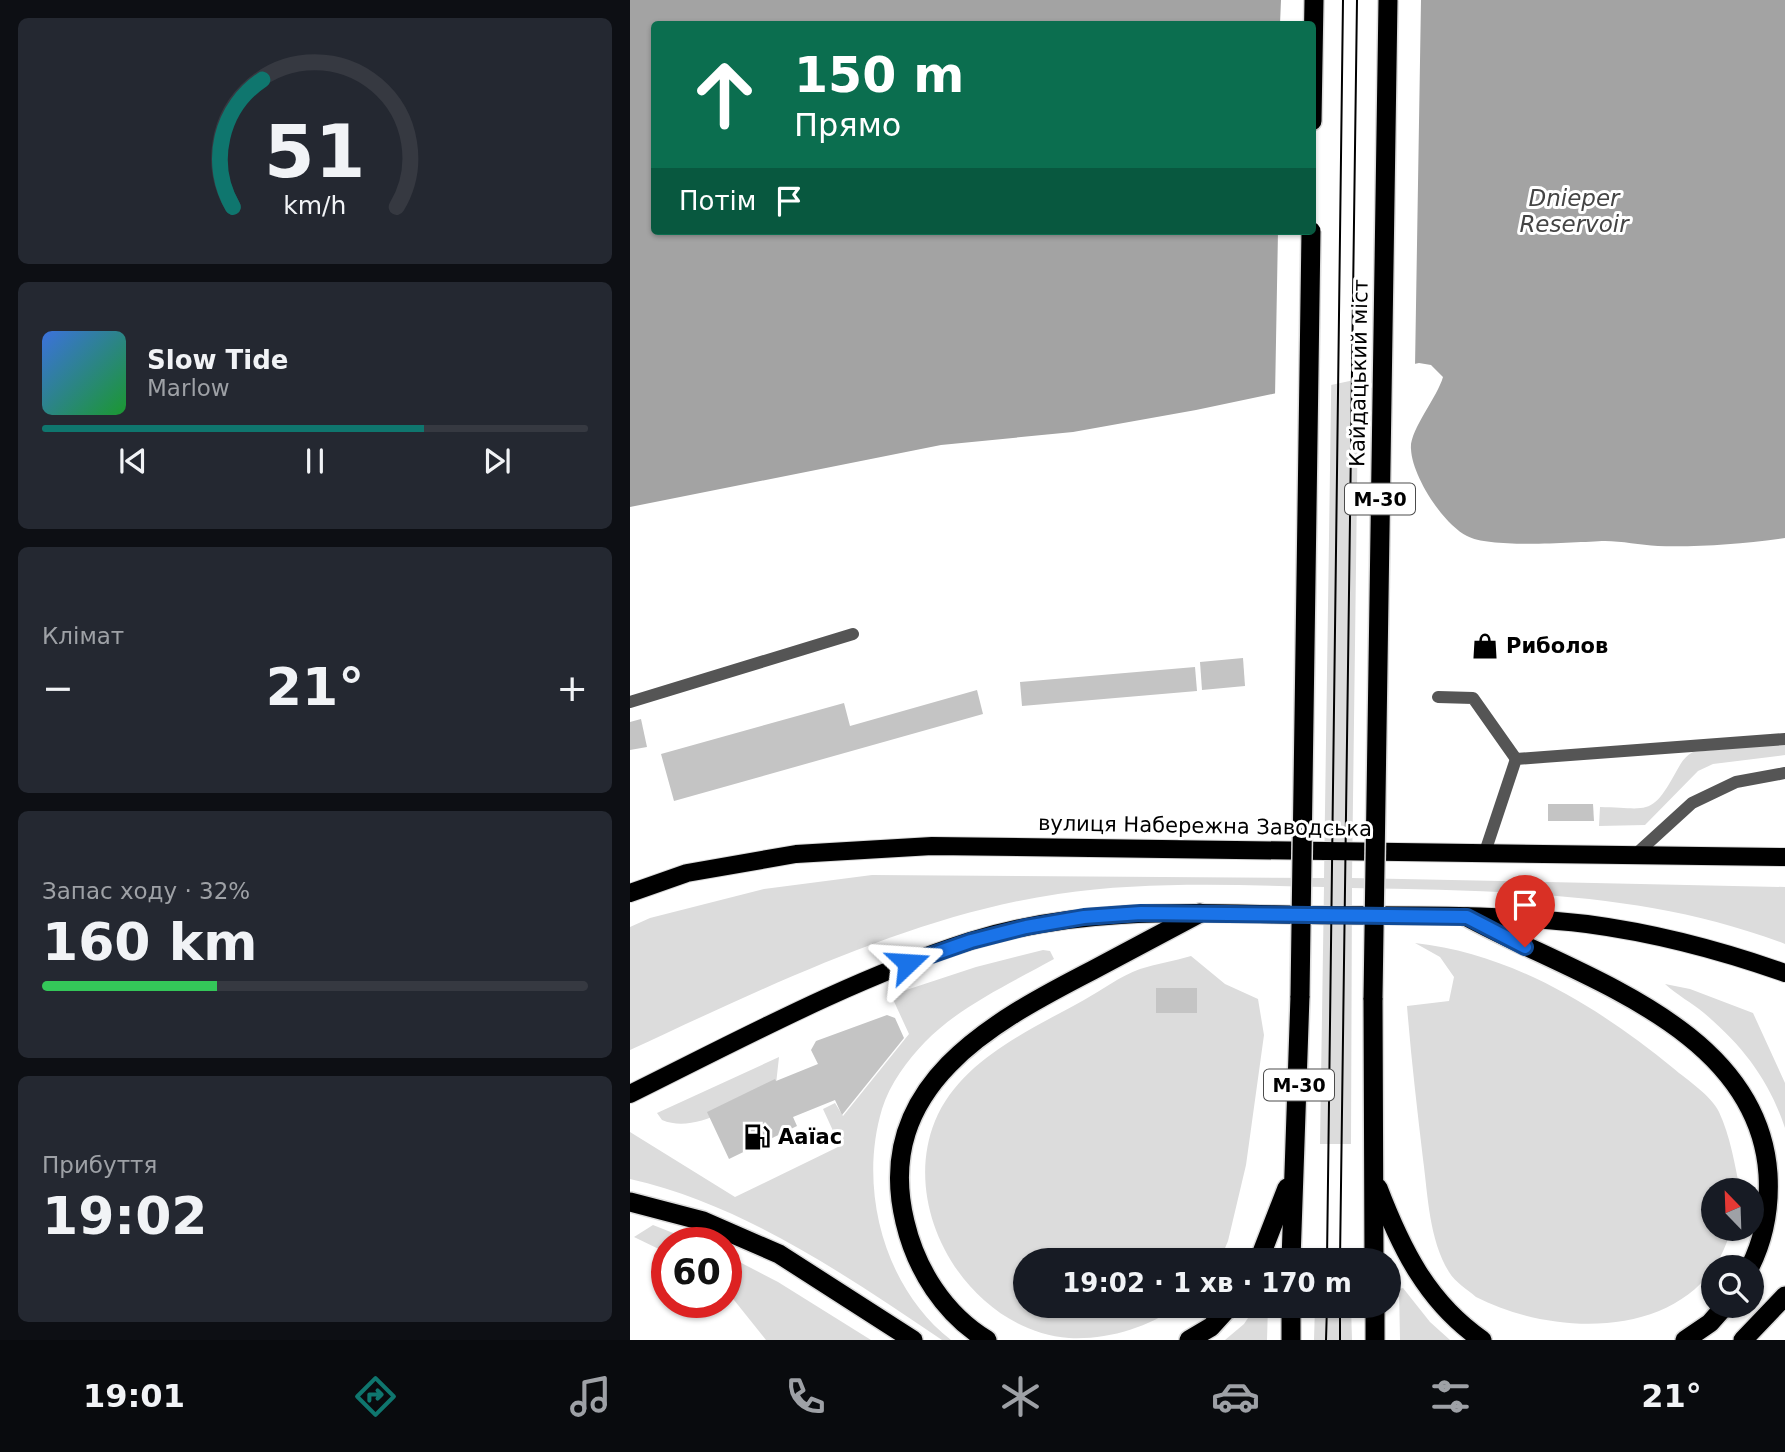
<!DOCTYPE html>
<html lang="uk">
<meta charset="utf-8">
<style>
:root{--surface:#171b24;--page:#242831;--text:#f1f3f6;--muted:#9ea1a6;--line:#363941;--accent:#0f766e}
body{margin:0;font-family:"DejaVu Sans",sans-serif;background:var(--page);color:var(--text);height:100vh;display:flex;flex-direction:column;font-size:26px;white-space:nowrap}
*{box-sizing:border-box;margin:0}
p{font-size:23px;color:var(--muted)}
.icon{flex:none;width:38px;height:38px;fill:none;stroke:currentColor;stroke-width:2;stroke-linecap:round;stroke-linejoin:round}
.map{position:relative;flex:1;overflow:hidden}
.side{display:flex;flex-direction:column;gap:18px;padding:18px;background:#0d0f14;width:630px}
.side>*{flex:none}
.hud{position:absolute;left:21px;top:21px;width:665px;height:214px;border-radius:7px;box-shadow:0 2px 5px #0004;background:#0b6e4f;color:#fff;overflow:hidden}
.needle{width:46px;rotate:337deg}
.controls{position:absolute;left:1071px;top:1178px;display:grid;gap:14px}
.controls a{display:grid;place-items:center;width:63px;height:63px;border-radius:50%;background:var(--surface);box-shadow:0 2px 5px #0004;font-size:35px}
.speed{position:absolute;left:21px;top:1227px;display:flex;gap:14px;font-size:35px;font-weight:700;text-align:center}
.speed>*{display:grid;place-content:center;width:91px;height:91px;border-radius:50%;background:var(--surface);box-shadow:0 2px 5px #0004;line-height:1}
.speed .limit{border:10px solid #d22;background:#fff;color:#111}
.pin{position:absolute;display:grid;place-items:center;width:60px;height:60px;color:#fff;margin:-72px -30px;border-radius:50% 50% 50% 0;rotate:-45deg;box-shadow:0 0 7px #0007}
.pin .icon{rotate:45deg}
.me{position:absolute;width:77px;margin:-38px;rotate:70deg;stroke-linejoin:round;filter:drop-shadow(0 0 5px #0008)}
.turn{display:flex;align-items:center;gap:24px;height:147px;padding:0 28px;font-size:32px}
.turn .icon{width:91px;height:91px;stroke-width:2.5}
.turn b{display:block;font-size:49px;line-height:60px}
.then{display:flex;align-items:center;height:66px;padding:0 28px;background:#0003;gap:14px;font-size:26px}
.big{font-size:52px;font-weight:700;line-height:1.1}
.side .tile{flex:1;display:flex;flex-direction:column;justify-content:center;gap:10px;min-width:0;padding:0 24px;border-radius:10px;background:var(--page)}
.side .dial{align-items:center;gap:0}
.dial svg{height:182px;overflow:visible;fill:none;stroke:var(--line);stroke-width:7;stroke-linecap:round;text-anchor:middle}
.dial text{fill:var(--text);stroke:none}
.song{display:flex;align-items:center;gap:21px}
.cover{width:84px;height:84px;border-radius:10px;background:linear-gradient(135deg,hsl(220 70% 55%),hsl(130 70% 35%))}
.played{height:7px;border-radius:4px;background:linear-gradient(90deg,var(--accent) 70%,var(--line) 70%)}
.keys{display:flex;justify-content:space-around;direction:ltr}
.heat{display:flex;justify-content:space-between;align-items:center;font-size:38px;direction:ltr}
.charge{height:10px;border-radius:5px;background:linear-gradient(90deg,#34c759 32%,var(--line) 0)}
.trip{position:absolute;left:383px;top:1248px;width:388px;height:70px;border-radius:35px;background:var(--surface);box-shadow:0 2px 5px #0004;font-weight:700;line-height:70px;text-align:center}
.tabs{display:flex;height:112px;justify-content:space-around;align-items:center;background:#090b0e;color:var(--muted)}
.tabs .icon{width:49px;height:49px}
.tabs .on{color:var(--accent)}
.tabs b{font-size:32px;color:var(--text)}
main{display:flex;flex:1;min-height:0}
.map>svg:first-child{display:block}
</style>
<main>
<section class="side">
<div class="tile dial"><svg viewBox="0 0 100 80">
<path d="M14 69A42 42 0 1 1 86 69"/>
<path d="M14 69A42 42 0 0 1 27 13" stroke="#0f766e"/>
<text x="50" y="56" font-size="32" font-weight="700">51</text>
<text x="50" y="72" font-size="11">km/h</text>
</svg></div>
<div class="tile">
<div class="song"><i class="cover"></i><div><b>Slow Tide</b><p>Marlow</p></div></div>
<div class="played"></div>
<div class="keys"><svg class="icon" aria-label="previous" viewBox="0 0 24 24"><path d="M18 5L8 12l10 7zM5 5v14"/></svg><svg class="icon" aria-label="pause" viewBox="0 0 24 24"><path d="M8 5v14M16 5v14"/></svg><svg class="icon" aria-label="next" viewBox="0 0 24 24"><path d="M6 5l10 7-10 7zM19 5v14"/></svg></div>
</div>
<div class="tile"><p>Клімат</p>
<div class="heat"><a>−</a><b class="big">21°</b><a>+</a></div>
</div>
<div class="tile"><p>Запас ходу · 32%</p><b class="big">160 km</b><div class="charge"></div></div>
<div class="tile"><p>Прибуття</p><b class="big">19:02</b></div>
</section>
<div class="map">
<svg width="1155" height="1340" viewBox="0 0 1155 1340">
<rect width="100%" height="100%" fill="#fff"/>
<g fill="#dcdcdc">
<path d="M703,265L729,333L722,878L1155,887V944C1017,891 868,891 722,888L721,1144H690L694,887C606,885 516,881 428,894C283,915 132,989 0,1050V927L20,918L134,889L242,875L694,878Z"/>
<path d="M1155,743V755L1083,764L1068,771L1015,825L969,826L970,807C1019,808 1021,817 1046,772C1051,763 1054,757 1063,752Z"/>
<path d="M785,943C883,954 968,1007 1043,1068C1057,1080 1081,1095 1089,1112C1100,1135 1105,1165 1110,1190H1083V1228L1101,1229C1072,1340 930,1340 846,1297C838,1290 825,1282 819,1272C799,1239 798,1196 793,1159C787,1108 781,1057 777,1006L819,1001L824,977L810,957Z"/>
<path d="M413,950L420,951L424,959C381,983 330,1006 295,1042C277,1061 260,1083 252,1109C228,1189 254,1288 321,1340H312C215,1275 115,1205 0,1179V1132L105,1197L210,1146L193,1109L205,1103L213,1116L279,1034L261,995L346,967Z"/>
<path d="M561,956L595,984L628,999L634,1035L616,1165L598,1241L590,1260H396V1306H548C517,1328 477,1340 439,1338C340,1330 268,1212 305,1121C330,1060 400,1030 454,1000C472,990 490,976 510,969C526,964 544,961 561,956Z"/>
<path d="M1035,984L1060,989L1123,1013L1155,1083V1128C1139,1080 1113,1046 1074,1013C1062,1003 1047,995 1035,984Z"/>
<path d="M149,1057L146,1084C113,1100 68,1135 32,1120L27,1113Z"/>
<path d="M23,1225L66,1242H37V1253L4,1237Z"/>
<path d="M96,1255L148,1282L241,1340H136L96,1290Z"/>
<path d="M773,1288L800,1322L820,1340H770L769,1289Z"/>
<path d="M626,1306H638L637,1340H595L614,1324Z"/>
<path d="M685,1306H721L722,1340H684Z"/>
</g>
<path fill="#a3a3a3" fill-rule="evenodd" d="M0,0H1155V538C1112,544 1071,547 1028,546C1010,545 992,541 975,541C944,542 861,549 837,536C813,524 782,476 781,449C779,431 807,398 813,377L801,365L789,363L566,410L443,432L311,445L0,507ZM24,24H682V231H24Z"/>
<path fill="#fff" d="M651,0H791L785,367L645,397L648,231H682V24H650Z"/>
<g fill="#c4c4c4">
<path d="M613,658L615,686L572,690L570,662Z"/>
<path d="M565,667L567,691L392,706L390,682Z"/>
<path d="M347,690L353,714L44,801L31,754L214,703L220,726Z"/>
<path d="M11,719L17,747L0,750V722Z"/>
<path d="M918,804H963L964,821H918Z"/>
<rect x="526" y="988" width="41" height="25"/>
<path d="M257,1015L265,1018L274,1038L212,1115L205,1100L163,1117L167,1126L99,1159L77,1112L145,1079L146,1081L188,1064L181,1050L186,1041Z"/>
</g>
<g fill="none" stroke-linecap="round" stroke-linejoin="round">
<g stroke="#dbdbdb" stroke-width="20">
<g id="primary">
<path d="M0,893L57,873L166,854L302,846L1155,857"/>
<path d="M0,1094C109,1040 224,978 340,941C451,906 566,913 680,915C772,916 866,913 957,924C1025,933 1090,950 1155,973"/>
</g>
</g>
<g stroke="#dbdbdb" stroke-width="22">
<g id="trunk">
<path d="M682,121L684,0"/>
<path d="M837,917C945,976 1128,1026 1138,1174C1140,1208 1135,1237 1120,1267"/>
<path d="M743,998L744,1260"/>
<path d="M748,1188C771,1248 797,1302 852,1340"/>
<path d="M0,1202L73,1221L149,1254L283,1340"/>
<path d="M629,1260L657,1188"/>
<path d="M661,1260L670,996"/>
<path d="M745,1306V1340"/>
<path d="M357,1340C314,1314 286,1269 275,1222C242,1086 362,1022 463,970C499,951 535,932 570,913"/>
<path d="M559,1340L581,1327L600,1306"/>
<path d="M661,1340V1306"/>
<path d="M1055,1340L1080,1323L1095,1306"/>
<path d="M1113,1340L1155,1296"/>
</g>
</g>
<g stroke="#555" stroke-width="12">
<path d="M808,697L843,698L886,759"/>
<path d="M0,702L223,634"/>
<path d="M855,852L886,759L1155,739"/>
<path d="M1005,855L1062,803L1106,782L1155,773"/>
</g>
<use href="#primary" stroke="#000" stroke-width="18"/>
<use href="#trunk" stroke="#000" stroke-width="19"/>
<g stroke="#000" stroke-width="2">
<path d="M697,1260L713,0"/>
<path d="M710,1260L727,0"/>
<path d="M696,1340L697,1306"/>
<path d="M710,1340V1306"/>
</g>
<g stroke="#dbdbdb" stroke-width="22" stroke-linecap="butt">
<g id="trunk-bridge">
<path d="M670,996L681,231"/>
<path d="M743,998L758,0"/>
</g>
</g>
<use href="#trunk-bridge" stroke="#000" stroke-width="19"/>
</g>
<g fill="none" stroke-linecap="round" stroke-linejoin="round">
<g stroke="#114b97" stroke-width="18">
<path id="route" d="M278,963L341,941L396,927L454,917L511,913L837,917L895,947"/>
</g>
<use href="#route" stroke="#1a73e8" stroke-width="12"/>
</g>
<defs>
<g id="shop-bare" transform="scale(2.1)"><path d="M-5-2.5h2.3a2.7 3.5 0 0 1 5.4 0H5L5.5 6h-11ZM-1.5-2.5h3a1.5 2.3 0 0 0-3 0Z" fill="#000" stroke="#fff" stroke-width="2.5" paint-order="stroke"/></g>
<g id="fuel-bare" transform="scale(2.1)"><path d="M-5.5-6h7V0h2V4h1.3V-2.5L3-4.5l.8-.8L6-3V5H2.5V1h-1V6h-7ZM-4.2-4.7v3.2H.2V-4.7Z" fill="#000" stroke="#fff" stroke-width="2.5" paint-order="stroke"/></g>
</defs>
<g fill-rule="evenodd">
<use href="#shop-bare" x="855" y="646"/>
<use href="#fuel-bare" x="127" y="1137"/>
</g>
<g text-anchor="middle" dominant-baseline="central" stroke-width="6" stroke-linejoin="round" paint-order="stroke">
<g fill="#fff" stroke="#4c4c4c" stroke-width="2">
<rect x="715" y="483.5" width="70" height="31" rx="5"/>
<rect x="634" y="1069.5" width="70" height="31" rx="5"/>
</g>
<g font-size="19" font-weight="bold" fill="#000">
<text x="750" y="499">М-30</text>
<text x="669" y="1085">М-30</text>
</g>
<g font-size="21" fill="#000" stroke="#fff">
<text transform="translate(729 373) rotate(-89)">Кайдацький міст</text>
<text transform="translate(575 826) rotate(1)">вулиця Набережна Заводська</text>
</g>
<g font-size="21" font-weight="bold" fill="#000" stroke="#fff" text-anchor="start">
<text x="876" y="646">Риболов</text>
<text x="148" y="1137">Ааїас</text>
</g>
<g font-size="23" font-style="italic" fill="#444" stroke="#fff">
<text x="944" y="198">Dnieper<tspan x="944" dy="26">Reservoir</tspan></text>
</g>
</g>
</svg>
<div class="controls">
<a><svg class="needle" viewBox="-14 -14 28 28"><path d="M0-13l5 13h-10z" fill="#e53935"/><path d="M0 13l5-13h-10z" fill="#9ea1a6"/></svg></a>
<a><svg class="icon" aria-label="search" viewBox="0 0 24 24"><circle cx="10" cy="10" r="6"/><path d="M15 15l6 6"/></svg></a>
</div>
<div class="speed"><div class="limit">60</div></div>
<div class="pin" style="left:895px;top:947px;background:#d93025"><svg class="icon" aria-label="arrive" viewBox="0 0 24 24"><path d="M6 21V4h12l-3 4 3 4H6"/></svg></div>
<svg class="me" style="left:278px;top:963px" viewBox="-20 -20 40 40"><path d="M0-17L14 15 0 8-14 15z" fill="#1a73e8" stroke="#fff" stroke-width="4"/></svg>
<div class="trip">19:02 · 1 хв · 170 m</div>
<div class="hud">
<div class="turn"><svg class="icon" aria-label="ahead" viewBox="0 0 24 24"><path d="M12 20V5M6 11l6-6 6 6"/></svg><div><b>150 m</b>Прямо</div></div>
<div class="then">Потім<svg class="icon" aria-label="arrive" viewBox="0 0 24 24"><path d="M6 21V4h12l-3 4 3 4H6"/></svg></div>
</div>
</div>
</main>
<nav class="tabs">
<b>19:01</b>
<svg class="icon on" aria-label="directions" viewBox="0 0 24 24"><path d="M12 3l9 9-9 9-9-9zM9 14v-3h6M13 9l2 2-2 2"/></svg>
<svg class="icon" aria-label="music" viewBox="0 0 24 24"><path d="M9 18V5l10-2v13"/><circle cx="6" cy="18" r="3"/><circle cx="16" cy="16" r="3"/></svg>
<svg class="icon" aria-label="phone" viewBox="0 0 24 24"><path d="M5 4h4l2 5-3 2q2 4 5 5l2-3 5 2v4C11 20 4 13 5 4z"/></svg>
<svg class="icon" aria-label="climate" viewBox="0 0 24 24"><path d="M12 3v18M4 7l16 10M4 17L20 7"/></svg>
<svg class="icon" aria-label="car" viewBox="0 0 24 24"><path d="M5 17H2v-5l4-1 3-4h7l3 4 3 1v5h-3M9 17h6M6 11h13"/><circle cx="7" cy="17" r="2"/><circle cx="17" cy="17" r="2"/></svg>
<svg class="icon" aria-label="filters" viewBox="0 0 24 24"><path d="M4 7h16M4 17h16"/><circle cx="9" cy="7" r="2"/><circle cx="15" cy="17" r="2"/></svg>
<b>21°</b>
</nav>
